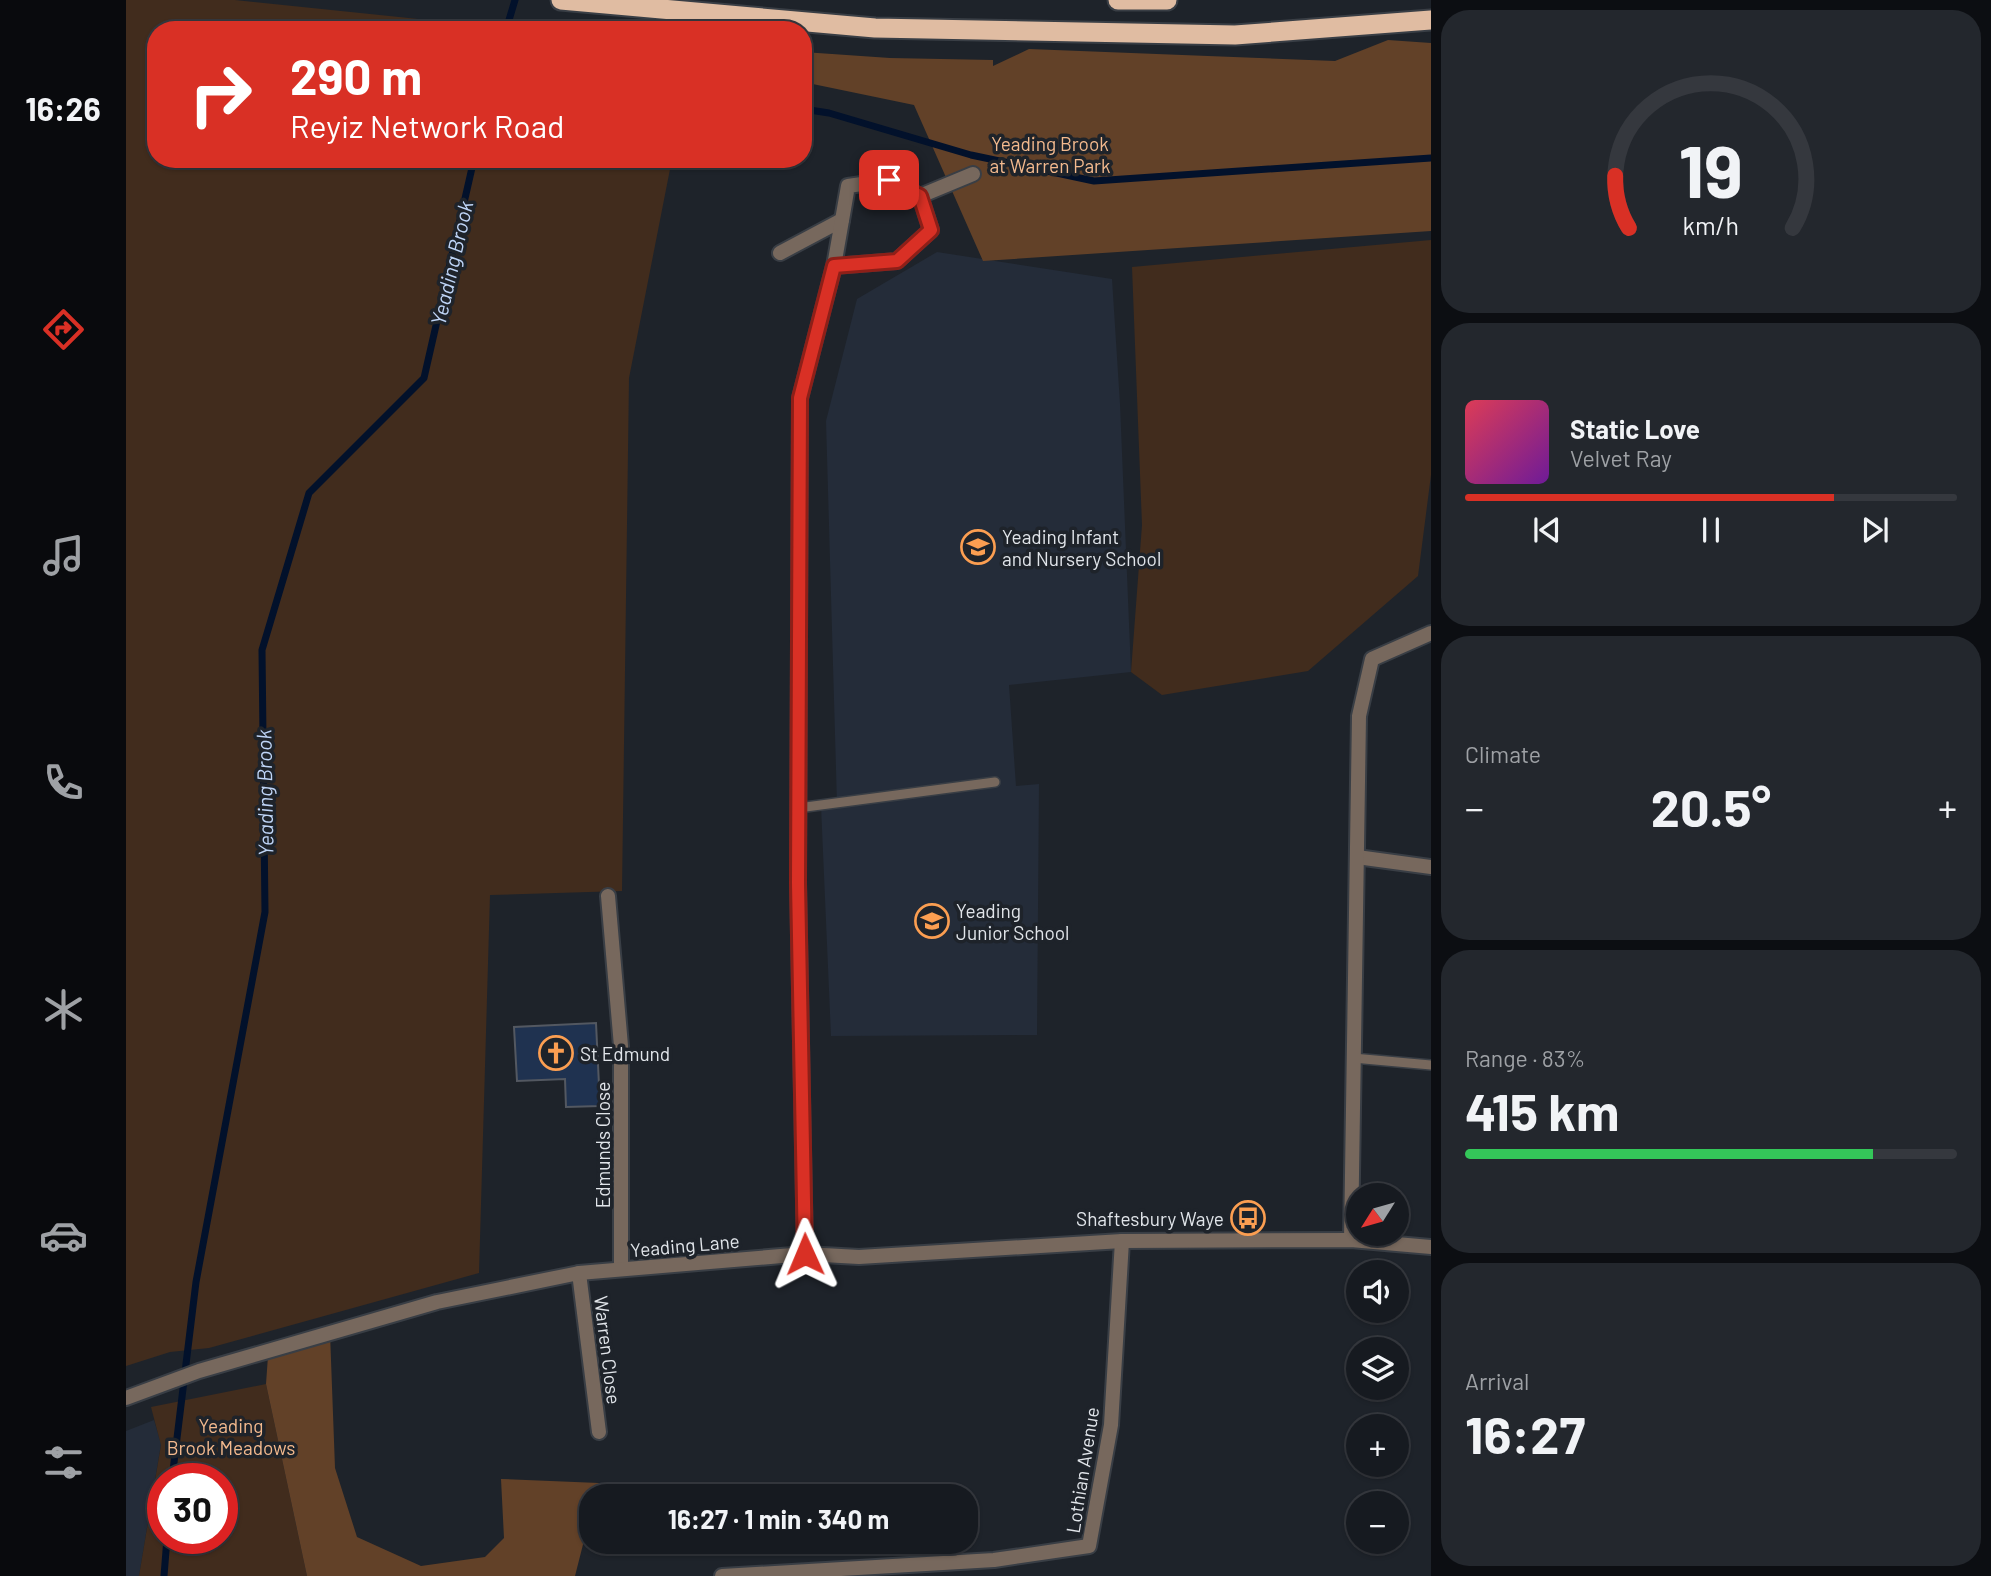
<!DOCTYPE html>
<meta charset="utf-8">
<style>
:root{--surface:#161a20;--page:#23272d;--text:#f1f3f6;--muted:#9ea1a5;--line:#35383e;--accent:#d93025}
body{margin:0;font-family:Barlow,sans-serif;background:var(--page);color:var(--text);height:100vh;display:flex;flex-direction:column;font-size:26px;white-space:nowrap}
*{box-sizing:border-box;margin:0}
p{font-size:23px;color:var(--muted)}
.icon{flex:none;width:38px;height:38px;fill:none;stroke:currentColor;stroke-width:2;stroke-linecap:round;stroke-linejoin:round}
.map{position:relative;flex:1;overflow:hidden}
.sheet{display:flex;flex-direction:column;gap:10px;padding:10px;background:#0c0e12;width:560px}
.sheet>*{flex:none}
.guide{position:absolute;left:21px;top:21px;width:665px;height:147px;border-radius:28px;box-shadow:0 2px 5px #0004,0 0 0 2px var(--line);background:#d93025;color:#fff;overflow:hidden}
.needle{width:46px;rotate:233deg}
.buttons{position:absolute;left:1220px;top:1183px;display:grid;gap:14px}
.buttons a{display:grid;place-items:center;width:63px;height:63px;border-radius:50%;background:var(--surface);box-shadow:0 2px 5px #0004,0 0 0 2px var(--line);font-size:35px}
.speed{position:absolute;left:21px;top:1463px;display:flex;gap:14px;font-size:35px;font-weight:700;text-align:center}
.speed>*{display:grid;place-content:center;width:91px;height:91px;border-radius:50%;background:var(--surface);box-shadow:0 2px 5px #0004,0 0 0 2px var(--line);line-height:1}
.speed .limit{border:10px solid #d22;background:#fff;color:#111}
.pin{position:absolute;display:grid;place-items:center;width:60px;height:60px;color:#fff;margin:-30px;border-radius:14px;box-shadow:0 4px 10px #0006}
.me{position:absolute;width:77px;margin:-38px;rotate:359deg;stroke-linejoin:round;filter:drop-shadow(0 0 5px #0008)}
.turn{display:flex;align-items:center;gap:24px;height:147px;padding:0 28px;font-size:32px}
.turn .icon{width:91px;height:91px;stroke-width:2.5}
.turn b{display:block;font-size:49px;line-height:60px}
.big{font-size:52px;font-weight:700;line-height:1.1}
.sheet .card{flex:1;display:flex;flex-direction:column;justify-content:center;gap:10px;min-width:0;padding:0 24px;border-radius:28px;background:var(--page)}
.sheet .dial{align-items:center;gap:0}
.dial svg{height:182px;overflow:visible;fill:none;stroke:var(--line);stroke-width:7;stroke-linecap:round;text-anchor:middle}
.dial text{fill:var(--text);stroke:none}
.song{display:flex;align-items:center;gap:21px}
.cover{width:84px;height:84px;border-radius:10px;background:linear-gradient(135deg,hsl(350 70% 55%),hsl(280 70% 35%))}
.played{height:7px;border-radius:4px;background:linear-gradient(90deg,var(--accent) 75%,var(--line) 75%)}
.keys{display:flex;justify-content:space-around;direction:ltr}
.heat{display:flex;justify-content:space-between;align-items:center;font-size:38px;direction:ltr}
.charge{height:10px;border-radius:5px;background:linear-gradient(90deg,#34c759 83%,var(--line) 0)}
.trip{position:absolute;left:453px;top:1484px;width:399px;height:70px;border-radius:28px;background:var(--surface);box-shadow:0 2px 5px #0004,0 0 0 2px var(--line);font-weight:700;line-height:70px;text-align:center}
main{display:flex;flex:1;min-height:0}
.tabs{display:flex;flex-direction:column;width:126px;justify-content:space-around;align-items:center;background:#090a0d;color:var(--muted)}
.tabs .icon{width:49px;height:49px}
.tabs .current{color:var(--accent)}
.tabs b{font-size:32px;color:var(--text)}
.map>svg:first-child{display:block}
</style>
<main>
<nav class="tabs">
<b>16:26</b>
<svg class="icon current" aria-label="directions" viewBox="0 0 24 24"><path d="M12 3l9 9-9 9-9-9zM9 14v-3h6M13 9l2 2-2 2"/></svg>
<svg class="icon" aria-label="music" viewBox="0 0 24 24"><path d="M9 18V5l10-2v13"/><circle cx="6" cy="18" r="3"/><circle cx="16" cy="16" r="3"/></svg>
<svg class="icon" aria-label="phone" viewBox="0 0 24 24"><path d="M5 4h4l2 5-3 2q2 4 5 5l2-3 5 2v4C11 20 4 13 5 4z"/></svg>
<svg class="icon" aria-label="climate" viewBox="0 0 24 24"><path d="M12 3v18M4 7l16 10M4 17L20 7"/></svg>
<svg class="icon" aria-label="car" viewBox="0 0 24 24"><path d="M5 17H2v-5l4-1 3-4h7l3 4 3 1v5h-3M9 17h6M6 11h13"/><circle cx="7" cy="17" r="2"/><circle cx="17" cy="17" r="2"/></svg>
<svg class="icon" aria-label="filters" viewBox="0 0 24 24"><path d="M4 7h16M4 17h16"/><circle cx="9" cy="7" r="2"/><circle cx="15" cy="17" r="2"/></svg>
</nav>
<div class="map">
<svg width="1305" height="1576" viewBox="0 0 1305 1576">
<rect width="100%" height="100%" fill="#1e232a"/>
<g fill="#242c39">
<path d="M811,252L986,279L994,404L1005,672L883,685L890,786L913,784L911,1035L705,1036L695,806L711,804L700,421L731,299Z"/>
<path d="M28,1420L35,1444L13,1576H0V1431Z"/>
</g>
<g fill="#412c1d" fill-rule="evenodd">
<path d="M0,0H109L399,30H30V159H546L503,378L496,891L364,895L353,1273L83,1348L44,1352L0,1366Z"/>
<path d="M1305,240V475L1292,576L1182,671L1036,695L1005,672L1016,525L1006,267Z"/>
<path d="M140,1384L181,1576H13L35,1445L25,1407ZM37,1479H96V1538H37Z"/>
</g>
<g fill="#624128">
<path d="M1262,40L1305,43V231L857,261L788,105L677,82V52L764,58L867,60V66L903,49L1209,61Z"/>
<path d="M204,1333L209,1468L231,1537L295,1566L359,1557L378,1538L375,1479L473,1483L470,1496H466L465,1513L449,1576H181L140,1384L142,1356Z"/>
</g>
<g fill="none" stroke-linecap="round" stroke-linejoin="round">
<g stroke="#02112b" stroke-width="7">
<path d="M380,30L389,0"/>
<path d="M677,109L703,113L845,155L968,181L1305,158"/>
<path d="M46,1479L70,1282L139,912L136,650L183,493L298,378L348,159"/>
<path d="M38,1576L41,1538"/>
</g>
</g>
<path fill="#1f3250" stroke="#535861" stroke-width="2" d="M470,1023L474,1106L440,1107L439,1079L391,1081L388,1027Z"/>
<g fill="none" stroke-linecap="round" stroke-linejoin="round">
<g stroke="#393e45" stroke-width="12">
<g id="service">
<path d="M672,808L869,782"/>
<path d="M1227,1058L1305,1065"/>
</g>
</g>
<g stroke="#393e45" stroke-width="18">
<g id="minor">
<path d="M794,196L847,174"/>
<path d="M654,253L716,220"/>
<path d="M1231,857L1305,867"/>
<path d="M482,896L495,1046V1269"/>
<path d="M1225,1240L1233,716L1246,659L1305,633"/>
<path d="M679,1254L672,883L674,398L708,266L722,186L763,180L794,196L805,230L771,261L708,266"/>
<path d="M453,1273L473,1432"/>
<path d="M596,1576L868,1560L963,1546L985,1425L996,1241"/>
</g>
</g>
<g stroke="#393e45" stroke-width="18">
<path id="tertiary" d="M0,1398L73,1371L311,1302L453,1273L679,1254L733,1257L996,1241L1225,1240L1305,1247"/>
</g>
<g stroke="#393e45" stroke-width="23">
<g id="trunk">
<path d="M435,0L749,28L1109,35L1305,20"/>
<path d="M992,0H1041"/>
</g>
</g>
<use href="#service" stroke="#77685d" stroke-width="9"/>
<use href="#minor" stroke="#77685d" stroke-width="14"/>
<use href="#tertiary" stroke="#77685d" stroke-width="14"/>
<use href="#trunk" stroke="#e0bca2" stroke-width="19"/>
</g>
<g fill="none" stroke-linecap="round" stroke-linejoin="round">
<g stroke="#8d1f18" stroke-width="18">
<path id="route" d="M679,1254L672,883L674,398L708,266L771,261L805,230L794,196L763,180"/>
</g>
<use href="#route" stroke="#d93025" stroke-width="12"/>
</g>
<defs>
<g id="school-ring" transform="scale(1.75)"><circle r="9.5" fill="#1e232a" stroke="#fb9e51" stroke-width="1.5"/><path d="M0-5L7-2L0 1L-7-2ZM-4 1L0 2.5L4 1V4Q0 6-4 4Z" fill="#fb9e51"/></g>
<g id="church-ring" transform="scale(1.75)"><circle r="9.5" fill="#1e232a" stroke="#fb9e51" stroke-width="1.5"/><path d="M-1.2-6h2.4v3.5h3.3v2.4h-3.3V6h-2.4V-.1h-3.3v-2.4h3.3Z" fill="#fb9e51"/></g>
<g id="bus-ring" transform="scale(1.75)"><circle r="9.5" fill="#1e232a" stroke="#fb9e51" stroke-width="1.5"/><path d="M-5-6H5V4H4V6H2V4H-2V6H-4V4H-5ZM-3.5-4V0h7V-4ZM-3.5 1.2v1.5H-2V1.2ZM2 1.2v1.5H3.5V1.2Z" fill="#fb9e51"/></g>
</defs>
<g fill-rule="evenodd">
<use href="#school-ring" x="852" y="547"/>
<use href="#school-ring" x="806" y="921"/>
<use href="#church-ring" x="430" y="1053"/>
<use href="#bus-ring" x="1122" y="1218"/>
</g>
<g text-anchor="middle" dominant-baseline="central" stroke-width="7" stroke-linejoin="round" paint-order="stroke">
<g font-size="19" fill="#f4ba8e" stroke="#1e232a">
<text x="924" y="143">Yeading Brook<tspan x="924" dy="22">at Warren Park</tspan></text>
<text x="105" y="1425">Yeading<tspan x="105" dy="22">Brook Meadows</tspan></text>
</g>
<g font-size="19" fill="#e1e5ea" stroke="#1e232a" text-anchor="start">
<text x="876" y="536">Yeading Infant<tspan x="876" dy="22">and Nursery School</tspan></text>
<text x="830" y="910">Yeading<tspan x="830" dy="22">Junior School</tspan></text>
<text x="454" y="1053">St Edmund</text>
<text x="1098" y="1218" text-anchor="end">Shaftesbury Waye</text>
</g>
<g font-size="19" fill="#e1e5ea" stroke="#1e232a">
<text transform="translate(476 1145) rotate(-90)">Edmunds Close</text>
<text transform="translate(559 1245) rotate(-5)">Yeading Lane</text>
<text transform="translate(482 1350) rotate(83)">Warren Close</text>
<text transform="translate(956 1470) rotate(-81)">Lothian Avenue</text>
</g>
<g font-size="21" font-style="italic" fill="#bfd5f7" stroke="#1e232a">
<text transform="translate(325 263) rotate(-77)">Yeading Brook</text>
<text transform="translate(138 793) rotate(-91)">Yeading Brook</text>
</g>
</g>
</svg>
<div class="buttons">
<a><svg class="needle" viewBox="-14 -14 28 28"><path d="M0-13l5 13h-10z" fill="#e53935"/><path d="M0 13l5-13h-10z" fill="#9ea1a5"/></svg></a>
<a><svg class="icon" aria-label="sound" viewBox="0 0 24 24"><path d="M4 9h4l5-4v14l-5-4H4zM17 9q2 3 0 6"/></svg></a>
<a><svg class="icon" aria-label="layers" viewBox="0 0 24 24"><path d="M12 4l9 5-9 5-9-5zM3 14l9 5 9-5"/></svg></a>
<a>+</a>
<a>−</a>
</div>
<div class="speed"><div class="limit">30</div></div>
<div class="pin" style="left:763px;top:180px;background:#d93025"><svg class="icon" aria-label="arrive" viewBox="0 0 24 24"><path d="M6 21V4h12l-3 4 3 4H6"/></svg></div>
<svg class="me" style="left:679px;top:1254px" viewBox="-20 -20 40 40"><path d="M0-17L14 15 0 8-14 15z" fill="#d93025" stroke="#fff" stroke-width="4"/></svg>
<div class="trip">16:27 · 1 min · 340 m</div>
<div class="guide">
<div class="turn"><svg class="icon" aria-label="right" viewBox="0 0 24 24"><path d="M7 20v-9h11M14 6l5 5-5 5"/></svg><div><b>290 m</b>Reyiz Network Road</div></div>
</div>
</div>
<section class="sheet">
<div class="card dial"><svg viewBox="0 0 100 80">
<path d="M14 69A42 42 0 1 1 86 69"/>
<path d="M14 69A42 42 0 0 1 8 46" stroke="#d93025"/>
<text x="50" y="56" font-size="32" font-weight="700">19</text>
<text x="50" y="72" font-size="11">km/h</text>
</svg></div>
<div class="card">
<div class="song"><i class="cover"></i><div><b>Static Love</b><p>Velvet Ray</p></div></div>
<div class="played"></div>
<div class="keys"><svg class="icon" aria-label="previous" viewBox="0 0 24 24"><path d="M18 5L8 12l10 7zM5 5v14"/></svg><svg class="icon" aria-label="pause" viewBox="0 0 24 24"><path d="M8 5v14M16 5v14"/></svg><svg class="icon" aria-label="next" viewBox="0 0 24 24"><path d="M6 5l10 7-10 7zM19 5v14"/></svg></div>
</div>
<div class="card"><p>Climate</p>
<div class="heat"><a>−</a><b class="big">20.5°</b><a>+</a></div>
</div>
<div class="card"><p>Range · 83%</p><b class="big">415 km</b><div class="charge"></div></div>
<div class="card"><p>Arrival</p><b class="big">16:27</b></div>
</section>
</main>
